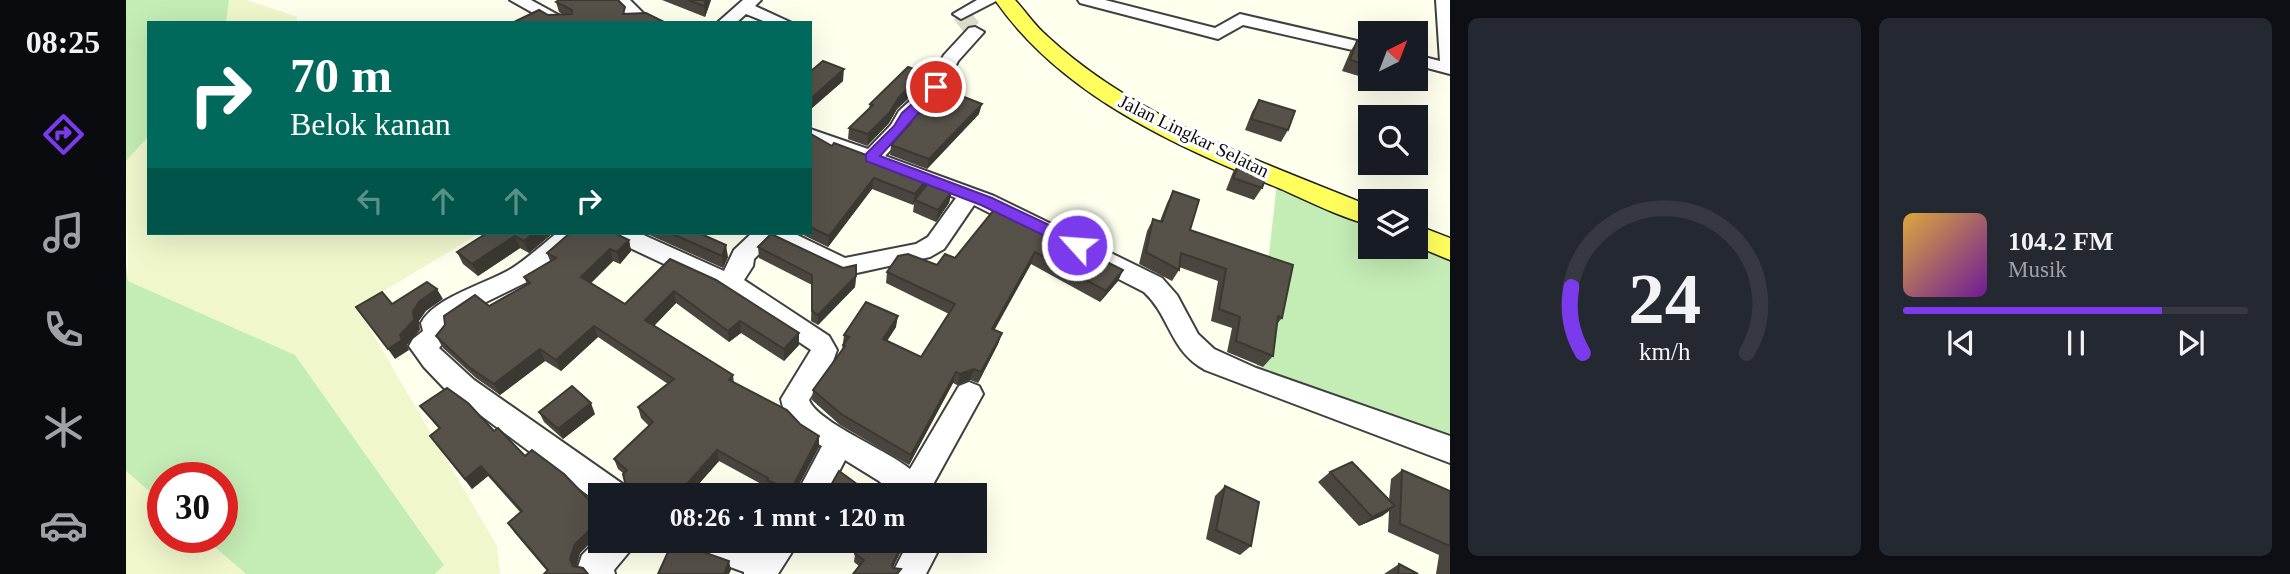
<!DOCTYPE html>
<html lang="id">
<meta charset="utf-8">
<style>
:root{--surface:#171b24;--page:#242831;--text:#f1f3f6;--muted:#9ea1a6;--line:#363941;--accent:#7c3aed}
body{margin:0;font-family:Georgia,serif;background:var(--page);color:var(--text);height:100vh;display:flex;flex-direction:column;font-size:26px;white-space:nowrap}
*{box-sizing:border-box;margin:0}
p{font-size:23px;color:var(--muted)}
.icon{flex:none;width:38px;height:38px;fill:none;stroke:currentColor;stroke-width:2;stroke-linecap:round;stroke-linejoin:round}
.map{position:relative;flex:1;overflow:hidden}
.panel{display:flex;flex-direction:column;gap:18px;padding:18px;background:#0d0f14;width:840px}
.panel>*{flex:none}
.hud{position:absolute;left:21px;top:21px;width:665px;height:214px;border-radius:0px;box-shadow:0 7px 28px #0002;background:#00695c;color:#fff;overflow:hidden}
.needle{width:46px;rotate:42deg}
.buttons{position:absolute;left:1232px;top:21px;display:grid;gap:14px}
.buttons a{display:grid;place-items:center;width:70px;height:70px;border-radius:0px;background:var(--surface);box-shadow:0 7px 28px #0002;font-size:35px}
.speed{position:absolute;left:21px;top:462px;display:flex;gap:14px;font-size:35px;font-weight:700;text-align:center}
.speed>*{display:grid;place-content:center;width:91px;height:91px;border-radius:50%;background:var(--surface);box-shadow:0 7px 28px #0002;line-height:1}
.speed .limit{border:10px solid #d22;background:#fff;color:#111}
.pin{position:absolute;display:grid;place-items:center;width:60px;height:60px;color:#fff;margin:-30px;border:4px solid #fff;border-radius:50%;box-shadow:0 2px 7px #0007}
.me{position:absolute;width:77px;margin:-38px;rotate:296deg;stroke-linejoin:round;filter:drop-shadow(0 0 5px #0008)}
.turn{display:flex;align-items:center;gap:24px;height:147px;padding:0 28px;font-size:32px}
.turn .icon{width:91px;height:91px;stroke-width:2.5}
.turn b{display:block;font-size:49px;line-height:60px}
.lanes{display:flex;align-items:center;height:66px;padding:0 28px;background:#0003;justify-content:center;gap:35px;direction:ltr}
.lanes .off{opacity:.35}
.panel .card{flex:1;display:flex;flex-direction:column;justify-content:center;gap:10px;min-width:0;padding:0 24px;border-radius:10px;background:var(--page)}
.panel .dial{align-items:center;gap:0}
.dial svg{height:182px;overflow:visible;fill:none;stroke:var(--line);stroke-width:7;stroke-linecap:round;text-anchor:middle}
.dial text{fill:var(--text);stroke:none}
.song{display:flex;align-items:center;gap:21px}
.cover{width:84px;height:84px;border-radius:10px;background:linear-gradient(135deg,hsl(40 70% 55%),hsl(280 70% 35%))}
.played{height:7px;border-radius:4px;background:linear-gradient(90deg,var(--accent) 75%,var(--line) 75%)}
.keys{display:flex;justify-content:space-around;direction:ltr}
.panel .tiles{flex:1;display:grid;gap:18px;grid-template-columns:repeat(2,1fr)}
.trip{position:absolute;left:462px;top:483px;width:399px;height:70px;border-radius:0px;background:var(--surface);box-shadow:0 7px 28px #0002;font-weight:700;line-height:70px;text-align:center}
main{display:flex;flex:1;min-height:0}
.menu{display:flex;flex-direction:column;width:126px;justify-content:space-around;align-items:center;background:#090b0e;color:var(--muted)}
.menu .icon{width:49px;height:49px}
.menu .current{color:var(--accent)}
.menu b{font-size:32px;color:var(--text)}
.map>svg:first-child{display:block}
</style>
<main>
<nav class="menu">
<b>08:25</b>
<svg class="icon current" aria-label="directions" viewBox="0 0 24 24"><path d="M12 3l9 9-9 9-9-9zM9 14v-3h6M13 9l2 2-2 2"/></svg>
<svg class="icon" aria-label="music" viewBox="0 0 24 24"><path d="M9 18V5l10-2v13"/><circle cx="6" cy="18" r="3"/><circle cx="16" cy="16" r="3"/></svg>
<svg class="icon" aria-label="phone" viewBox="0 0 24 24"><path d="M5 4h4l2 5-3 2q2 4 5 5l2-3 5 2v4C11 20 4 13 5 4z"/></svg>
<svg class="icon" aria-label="climate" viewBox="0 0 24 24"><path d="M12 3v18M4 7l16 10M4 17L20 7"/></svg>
<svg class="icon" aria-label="car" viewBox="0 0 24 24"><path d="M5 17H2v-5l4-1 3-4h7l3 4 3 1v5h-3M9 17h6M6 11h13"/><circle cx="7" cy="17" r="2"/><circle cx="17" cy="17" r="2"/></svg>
</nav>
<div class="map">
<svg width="1324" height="574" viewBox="0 0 1324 574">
<rect width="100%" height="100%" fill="#feffed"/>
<g fill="#f0f7cc">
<path d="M103,0H121L171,17V23H100Z"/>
<path d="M23,136V233H354L231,307L371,546L374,574H309L318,565L169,355L2,281L0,161Z"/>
<path d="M0,471L37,503V537H77L120,574H0Z"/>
</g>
<g fill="#c4ecb5">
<path d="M0,0H103L100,23H23V136L0,161Z"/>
<path d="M1151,183L1244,220V247H1290V239L1324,253V459L1129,380Z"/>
<path d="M0,265L2,281L169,355L318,565L309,574H120L77,537H96V478H37V503L0,471Z"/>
</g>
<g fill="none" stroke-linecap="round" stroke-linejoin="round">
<path stroke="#dadbcb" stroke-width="18" stroke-dasharray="18 9" stroke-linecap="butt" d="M835,14L849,32"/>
<g stroke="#404040" stroke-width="4">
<g id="minor">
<path d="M384,0H405L447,23H425Z"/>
<path d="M486,0H504L522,18L519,23H501L504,18Z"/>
<path d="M617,0H635L629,6L666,23H642L620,14L610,23H591Z"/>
<path d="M851,0H872L835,19L827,14Z"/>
<path d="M952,0H979L1089,28L1114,14L1244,44V54L1117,25L1092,39L954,3Z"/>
<path d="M1310,0H1324V74L1290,65V55L1314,61Z"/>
<path d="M849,27L858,32L832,61L817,91L789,117L781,132L759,156L868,196L1036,278L1051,295L1072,334L1088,349L1130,368L1324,436V463L1079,370C1043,350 1045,317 1018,292L848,205L818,249L804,257L717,276L645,242L628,259L627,266L618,280L703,336L711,350L706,364L683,400C691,422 763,451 784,469L833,386L843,382L853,386L857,394L804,490L806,495H769L753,481L719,460L701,495H670L696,446C677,435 659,423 655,399L685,350L602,294L485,239L482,233H513L598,271L608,250L626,233H667L719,258L790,244L802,237L830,198L684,142V129L742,149L765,125L773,111L802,84L818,55L843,28Z"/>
<path d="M431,233H457L405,280L354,305L322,327L324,335L313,348L348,380L498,485L502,495H474V504L318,388L298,367L283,346L287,339L297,331L295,323C309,296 364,283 388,267C403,257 417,244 431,233Z"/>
<path d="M474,537V541H508L503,552L488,570L489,574H455L452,567L456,555Z"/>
<path d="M558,541H622L634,545L637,541H673L652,574H618V572L563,552Z"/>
<path d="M783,541H817L800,574H766Z"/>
</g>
</g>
<g stroke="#1e1e1e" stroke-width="3">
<g id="major">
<path d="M869,0H889C900,12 909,26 921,36C1012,120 1132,160 1244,206V225C1214,217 1184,202 1155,189C1050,146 936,96 869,0Z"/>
<path d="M1290,225L1324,238V260L1290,246Z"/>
</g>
</g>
<use href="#minor" fill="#fff" fill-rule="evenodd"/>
<use href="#major" fill="#fffe5d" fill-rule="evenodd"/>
</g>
<g fill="#4a463f">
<path d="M536,0H585L579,17Z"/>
<path d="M430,2L500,14L540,23L422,15L436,14L433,12Z"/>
<path d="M1231,41L1244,44V79H1255L1253,82L1216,71L1224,52Z"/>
<path d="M684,72L717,81L686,108H684Z"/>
<path d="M797,85L771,109L763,123L741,146L722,139L723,128L743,108L744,104Z"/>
<path d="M1133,100L1162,130L1155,142L1119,130L1126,112Z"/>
<path d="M853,114L801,169L764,155L765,145Z"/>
<path d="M684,135L706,146L802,178L800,186L826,191L823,203L810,222L787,212L788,204L787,205L746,189L702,247L673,233H684Z"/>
<path d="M1115,160L1136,188L1128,200L1100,190L1107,172Z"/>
<path d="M1047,191L1064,230L1156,318L1151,324L1147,356L1137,367L1101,352L1106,328L1085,321L1092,281L1053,267V270L1046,281L1013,264L1021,231L1027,219L1034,221L1041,203Z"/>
<path d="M361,233H427L403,253L394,248L352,276L337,264L331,252Z"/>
<path d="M444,233H488L503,240L505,251L494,264L487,261L465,283L499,304L544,259L590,280L673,333V345L658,361L615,333L603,342L550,303L528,326L607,375L608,383L661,410L674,424L693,436V447L671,488H681V495H652L641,490V487L593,461L563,495H474V535H472L454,553L450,567L457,568L462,574H418L421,571L388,532L382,523L394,512L362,476L346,489L304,436L313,429L294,406L321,388L342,403L368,431L372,428L399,456L406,450L438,474L464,501L480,488L500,486L497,473L492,469L488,459L523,426L515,418L512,407L542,384L472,337L435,371L419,361L374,395L350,378L317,348L310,336L319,325L318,316L349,295L363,306L401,284L398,277L424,261L421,253Z"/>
<path d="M519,233H583L580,236L602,257L597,268Z"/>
<path d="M931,237L929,243L966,261L997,270L992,281L974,302L905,264L868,330L876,333L872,344L852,383L844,380L831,385L827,383L783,465L714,425L686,400L687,390L716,350L718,335L770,327L761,341L795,357L823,314L760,283L761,272L811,265L829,258Z"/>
<path d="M632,247L717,268L730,276L729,287L692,325L685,321L686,285L633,258Z"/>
<path d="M413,412L469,414L437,439L418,422Z"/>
<path d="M1276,470L1324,491V574H1310L1313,555L1262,532L1263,511L1256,516L1233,526L1192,482L1204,472L1263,500L1265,479Z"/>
<path d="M1099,486L1125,546L1114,555L1080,539L1089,496Z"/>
<path d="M688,489L746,495H687Z"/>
<path d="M780,541L767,567L733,566L728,562L729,554Z"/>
<path d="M1273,564L1292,574H1258Z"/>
</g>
<g fill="#3c3933">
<path d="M580,0H585L579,17L578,6Z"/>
<path d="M718,69L717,81L686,108L687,97Z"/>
<path d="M799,73L797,85L771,109L763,123L741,146L742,134L773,97Z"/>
<path d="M856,104L853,114L801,169L803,159Z"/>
<path d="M748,178L746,189L702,247L703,236Z"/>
<path d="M802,178L800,189L789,200L787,205L789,194Z"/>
<path d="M826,191L823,203L810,222L812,210Z"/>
<path d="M408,233H427L403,253L398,241Z"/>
<path d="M389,236L394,248L352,276L346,264Z"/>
<path d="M503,240L505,251L494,264L491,252Z"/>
<path d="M600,245L602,257L597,268L596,256Z"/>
<path d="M484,249L487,261L459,289L455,277Z"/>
<path d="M909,252L905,264L863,340L866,329Z"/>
<path d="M997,270L992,281L974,302L980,291Z"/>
<path d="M730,276L729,287L692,325V315Z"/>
<path d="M311,289L317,299L300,311L293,321L294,330L281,345L283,350L269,359L262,349L274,335L287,311L294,301Z"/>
<path d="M548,291L550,303L522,332L519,320Z"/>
<path d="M772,316L770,327L755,350L757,339Z"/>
<path d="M614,321L615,333L603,342L602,331Z"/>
<path d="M468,326L472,337L435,371L430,360Z"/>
<path d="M673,333V345L658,361V349Z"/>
<path d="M876,333L872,344L852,383L855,372Z"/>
<path d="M414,349L419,361L374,395L368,384Z"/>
<path d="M848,369L844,380L831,385L834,374Z"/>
<path d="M830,372L827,383L783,465L785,455Z"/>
<path d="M465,403L469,414L437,439L432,429Z"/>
<path d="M693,436V447L668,494V484Z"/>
<path d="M591,450L593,461L563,495H551Z"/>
<path d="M355,466L362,476L346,489L339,479Z"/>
<path d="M1269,506L1256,516L1233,526L1246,517Z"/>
<path d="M468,526L472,535L454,553L450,568L447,566L444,559L449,544Z"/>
<path d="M778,541H780L764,573L766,565Z"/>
<path d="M603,561L605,570L603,574H598Z"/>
</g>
<g fill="#565149" stroke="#3c3933" stroke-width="2">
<path d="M433,0H492L499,7L497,14L520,13L540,23H386L413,10L422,15L446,14V10L430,2Z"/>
<path d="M562,0H580L578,6Z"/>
<path d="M1231,41L1244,44V66L1224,60Z"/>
<path d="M697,61L718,69L687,97L684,96V72Z"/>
<path d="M782,67L799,73L773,97L764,112L742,134L723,128L747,105L744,104Z"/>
<path d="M815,88L856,104L803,159L765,145L784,124L793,109Z"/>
<path d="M1133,100L1169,111L1162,130L1125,119Z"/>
<path d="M685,134L706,146L708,143L802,178L789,194L748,178L703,236L684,227V135Z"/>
<path d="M1115,160L1142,171L1136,188L1107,178Z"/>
<path d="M803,182L826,191L812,210L789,200Z"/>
<path d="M1047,191L1073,200L1064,230L1167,265L1156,318L1152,316L1147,356L1110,341L1114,317L1093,309L1100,269L1055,253L1053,270L1020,252L1027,219L1036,222Z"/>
<path d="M871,206L931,237L927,242L966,261L971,257L997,270L980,291L909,252L866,329L876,333L855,372L848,369L834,374L830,372L785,455L715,414L687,390L719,346L717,345L723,337L718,335L740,302L772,316L757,339L795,357L829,304L761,272L772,256L782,254L811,265L819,254L829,258Z"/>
<path d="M361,233H408L398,241L389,236L346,264L331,252Z"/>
<path d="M444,233H488L503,240L491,252L484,249L455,277L499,304L544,259L590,280L673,333L658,349L614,321L602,331L548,291L519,320L607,375L603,380L661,410L674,424L693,436L668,484L670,488H681L677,495H673L641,480L642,478L591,450L551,495H474V529H472L471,526H468L449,544L444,559L447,566L457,568L462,574H418L422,570L382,523L396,511L355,466L339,479L304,436L314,428L294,406L321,388L342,403L368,431L372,428L399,456L406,450L438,474L464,501L480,488L500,486L497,474L501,470L488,459L527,422L512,407L548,379L468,326L430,360L414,349L368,384L343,367L310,336L319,325L318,316L349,295L363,306L404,283L398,277L430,258L421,253Z"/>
<path d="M544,233H573L600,245L596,256Z"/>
<path d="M645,234L717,268L730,265V276L692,315L686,311V275L632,247Z"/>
<path d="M301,282L311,289L294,301L287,311L288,320L274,335L276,340L262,349L230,307L256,292L266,304Z"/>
<path d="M446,386L465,403L432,429L413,412Z"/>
<path d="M1226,462L1269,506L1246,517L1204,472Z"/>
<path d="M1276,470L1324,491V546L1274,524Z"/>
<path d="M713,471L746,495H696L688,489L704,487Z"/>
<path d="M1099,486L1133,502L1125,546L1090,530Z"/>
<path d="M547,541H557L560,546L603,561L598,574H532Z"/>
<path d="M738,541H778L766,565L767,568L775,569L771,574H727L738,560L729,554Z"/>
<path d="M1273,564L1292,574H1272Z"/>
</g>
<path fill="#7c3aed" stroke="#51269a" stroke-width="2" d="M810,83L816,87L815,89C793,111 775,134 754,156L866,198L957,241L959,245L957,249H946L855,205L740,161V154L768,126L776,113Z"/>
<g text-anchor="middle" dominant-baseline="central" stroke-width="7" stroke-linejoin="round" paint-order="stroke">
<g font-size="19" fill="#0d0d0d" stroke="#fff">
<text transform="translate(1068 136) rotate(26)">Jalan Lingkar Selatan</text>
</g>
</g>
</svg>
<div class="buttons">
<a><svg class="needle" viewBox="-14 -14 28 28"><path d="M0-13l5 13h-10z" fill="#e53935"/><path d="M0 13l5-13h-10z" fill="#9ea1a6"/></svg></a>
<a><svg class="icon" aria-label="search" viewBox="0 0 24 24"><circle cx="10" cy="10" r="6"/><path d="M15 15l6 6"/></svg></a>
<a><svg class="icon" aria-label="layers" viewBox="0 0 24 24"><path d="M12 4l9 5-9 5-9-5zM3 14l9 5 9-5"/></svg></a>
</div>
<div class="speed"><div class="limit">30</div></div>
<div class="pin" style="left:810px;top:87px;background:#d93025"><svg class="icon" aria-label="arrive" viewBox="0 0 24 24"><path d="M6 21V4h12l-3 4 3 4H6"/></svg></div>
<svg class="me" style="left:951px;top:245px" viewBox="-20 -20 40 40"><circle r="17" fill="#7c3aed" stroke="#fff" stroke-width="3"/><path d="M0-11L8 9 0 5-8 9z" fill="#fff"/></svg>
<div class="trip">08:26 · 1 mnt · 120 m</div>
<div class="hud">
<div class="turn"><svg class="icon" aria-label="right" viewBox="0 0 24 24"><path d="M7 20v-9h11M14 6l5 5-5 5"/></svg><div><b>70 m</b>Belok kanan</div></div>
<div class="lanes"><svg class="icon off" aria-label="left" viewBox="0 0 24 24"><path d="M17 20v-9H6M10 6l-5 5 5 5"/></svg><svg class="icon off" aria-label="ahead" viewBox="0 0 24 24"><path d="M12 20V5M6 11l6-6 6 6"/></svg><svg class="icon off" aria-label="ahead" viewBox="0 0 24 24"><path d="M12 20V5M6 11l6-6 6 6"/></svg><svg class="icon" aria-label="right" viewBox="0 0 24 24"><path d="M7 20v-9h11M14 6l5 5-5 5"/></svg></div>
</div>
</div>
<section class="panel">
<div class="tiles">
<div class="card dial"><svg viewBox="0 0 100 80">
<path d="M14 69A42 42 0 1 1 86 69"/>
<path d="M14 69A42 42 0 0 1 9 40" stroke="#7c3aed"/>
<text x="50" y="56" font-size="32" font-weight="700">24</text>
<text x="50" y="72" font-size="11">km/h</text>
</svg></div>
<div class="card">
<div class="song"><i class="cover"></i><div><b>104.2 FM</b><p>Musik</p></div></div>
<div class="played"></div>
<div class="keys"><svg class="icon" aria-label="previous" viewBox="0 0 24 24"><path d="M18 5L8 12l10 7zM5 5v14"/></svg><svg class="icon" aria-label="pause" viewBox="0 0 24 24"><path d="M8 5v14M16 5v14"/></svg><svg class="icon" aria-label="next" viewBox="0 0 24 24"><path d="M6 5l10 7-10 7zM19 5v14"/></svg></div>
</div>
</div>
</section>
</main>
